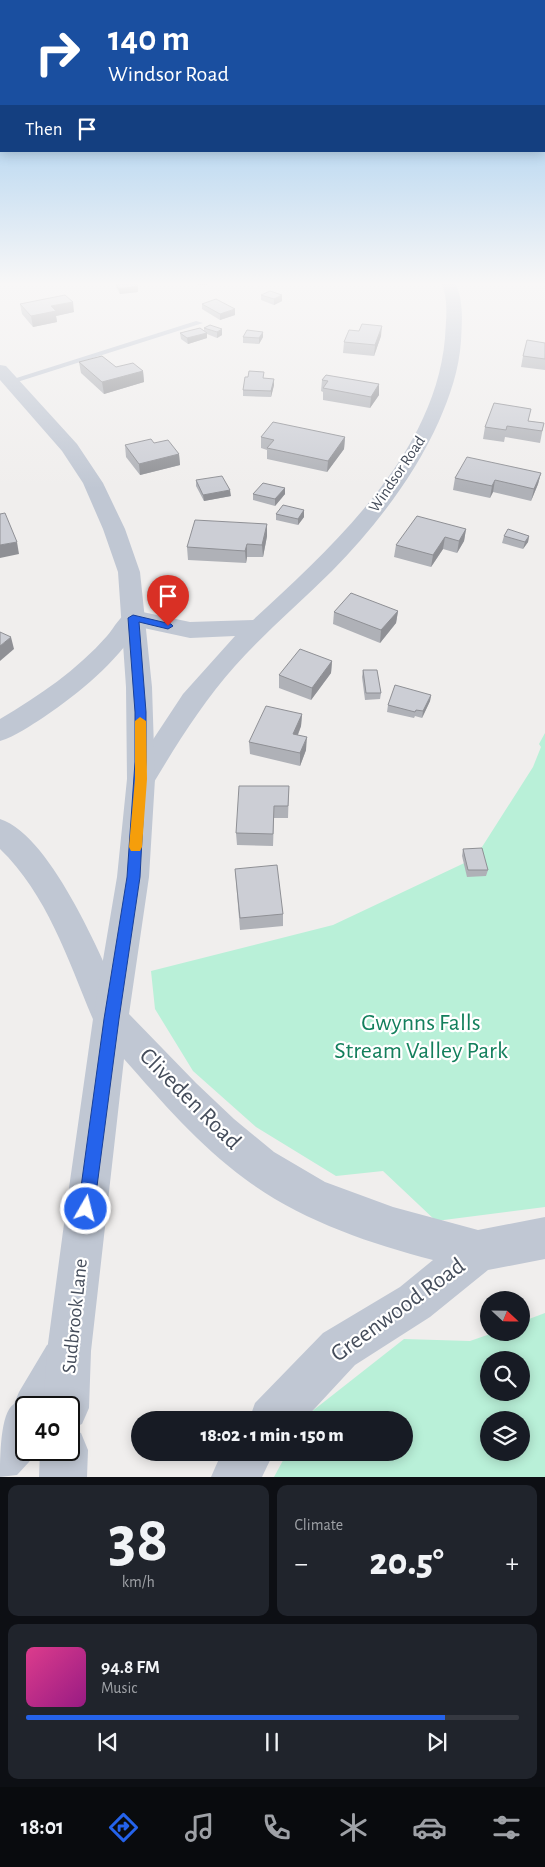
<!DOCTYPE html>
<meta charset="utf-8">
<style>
:root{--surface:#171b24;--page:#20242c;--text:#f1f3f6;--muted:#9ea1a6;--line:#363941;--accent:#2563eb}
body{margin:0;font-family:"Alegreya Sans",sans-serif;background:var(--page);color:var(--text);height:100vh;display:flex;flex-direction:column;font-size:19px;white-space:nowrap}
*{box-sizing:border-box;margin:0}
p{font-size:16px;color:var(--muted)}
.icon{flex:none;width:28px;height:28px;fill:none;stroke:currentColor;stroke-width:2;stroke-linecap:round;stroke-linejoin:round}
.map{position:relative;height:1477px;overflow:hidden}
.side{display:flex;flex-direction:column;gap:8px;padding:8px;background:#0d0f14;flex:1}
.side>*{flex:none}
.top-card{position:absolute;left:0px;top:0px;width:545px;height:152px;box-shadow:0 2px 12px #0003;background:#1a4fa0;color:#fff;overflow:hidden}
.needle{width:32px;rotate:112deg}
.tools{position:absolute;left:480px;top:1291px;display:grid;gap:10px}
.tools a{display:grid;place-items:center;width:50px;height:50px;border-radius:50%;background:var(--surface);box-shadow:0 2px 12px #0003;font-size:25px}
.speed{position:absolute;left:15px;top:1396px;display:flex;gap:10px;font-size:25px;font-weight:700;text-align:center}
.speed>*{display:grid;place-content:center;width:65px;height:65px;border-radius:50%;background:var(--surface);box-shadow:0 2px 12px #0003;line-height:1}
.speed .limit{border:2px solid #111;border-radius:8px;background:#fff;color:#111}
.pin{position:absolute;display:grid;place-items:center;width:42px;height:42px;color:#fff;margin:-51px -21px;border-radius:50% 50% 50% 0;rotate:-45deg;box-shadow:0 0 5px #0007}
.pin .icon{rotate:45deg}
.me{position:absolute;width:55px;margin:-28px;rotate:8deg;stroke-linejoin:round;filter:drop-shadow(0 0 4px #0008)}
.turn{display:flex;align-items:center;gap:18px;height:105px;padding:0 25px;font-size:22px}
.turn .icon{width:65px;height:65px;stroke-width:2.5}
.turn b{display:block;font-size:35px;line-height:42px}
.then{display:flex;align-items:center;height:48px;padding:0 25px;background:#0003;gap:10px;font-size:19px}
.big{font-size:38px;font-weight:800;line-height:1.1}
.side .tile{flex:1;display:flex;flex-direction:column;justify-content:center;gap:8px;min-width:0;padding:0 18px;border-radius:10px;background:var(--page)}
.side .dial{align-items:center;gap:0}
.dial b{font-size:65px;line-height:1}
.song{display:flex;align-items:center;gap:15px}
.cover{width:60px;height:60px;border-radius:8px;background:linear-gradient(135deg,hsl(330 70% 55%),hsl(310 70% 35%))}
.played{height:5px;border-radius:2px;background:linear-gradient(90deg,var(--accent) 85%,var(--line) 85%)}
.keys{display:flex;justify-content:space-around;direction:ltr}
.heat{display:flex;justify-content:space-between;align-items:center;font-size:28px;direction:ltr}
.side .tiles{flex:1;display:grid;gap:8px;grid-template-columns:1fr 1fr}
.tile:last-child{grid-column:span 2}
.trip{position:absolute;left:131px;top:1411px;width:282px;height:50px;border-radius:25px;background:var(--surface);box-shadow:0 2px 12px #0003;font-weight:800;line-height:50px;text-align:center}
.tabs{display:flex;height:80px;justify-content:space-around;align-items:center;background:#090b0e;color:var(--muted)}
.tabs .icon{width:35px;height:35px}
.tabs .current{color:var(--accent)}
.tabs b{font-size:22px;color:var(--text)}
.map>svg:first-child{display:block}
</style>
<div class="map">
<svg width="545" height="1477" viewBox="0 0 545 1477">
<rect width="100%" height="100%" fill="#f0eeed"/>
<g fill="#b9f0d8" fill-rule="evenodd">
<path d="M545,733V1207L436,1221L383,1171L336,1176L256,1127L193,1071L155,1009L151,971L333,925L475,858L533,767L541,747L539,744Z"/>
<path d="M545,1313V1477H274L287,1453L405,1452V1420H303L306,1416L404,1339L470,1341L493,1333L521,1332V1322ZM489,1360H521V1392H489ZM489,1420H521V1452H489Z"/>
</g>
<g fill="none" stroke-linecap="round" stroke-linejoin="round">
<path fill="#c0c7d3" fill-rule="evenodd" d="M196,321L203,323L14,383L7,381Z"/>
<g fill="#c0c7d3" fill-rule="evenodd">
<path d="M441,282H455C464,301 462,321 461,341C459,370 450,396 439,421C414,477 375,527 332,571C300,603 265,632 235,666C202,703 177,744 151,787L141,790L131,787L127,779L183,694L235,636L190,638L139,627C114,664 81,692 44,717C30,726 16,736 0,741V719C39,696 77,670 107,636C115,627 120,614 133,610L190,622L253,620C333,546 435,454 445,338C446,319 449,300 441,282Z"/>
<path d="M0,819C54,837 106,968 129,1019L124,1031L111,1035L98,1031C71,969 50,897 0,849Z"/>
<path d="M63,1338L79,1345L86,1361L79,1377L61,1408H26V1450H36L29,1462L17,1475L0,1477C0,1459 0,1412 14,1404L19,1392L47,1345Z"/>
</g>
<g fill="#c0c7d3" fill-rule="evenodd">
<path d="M0,365L6,366L77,444L103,483L125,529L140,572L152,687L155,779L149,877L129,1014L196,1083L234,1119L274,1152L325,1182L393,1207L478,1230L545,1217V1259L488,1270L430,1317L355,1365L304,1420H249L255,1403L323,1333L400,1287L433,1260C368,1243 300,1220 245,1179C199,1145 162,1102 124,1059L91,1351L89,1408L82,1424L71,1429L81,1433L88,1450L87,1477H39L40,1450H69V1408H43L47,1351L66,1209L93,1019L117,877L127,779L126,687L118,572L103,529L83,483L62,451L0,380Z"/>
<path d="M222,1452H274L262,1477H211Z"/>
</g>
</g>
<g fill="#afb1b7">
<path d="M115,282L138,286V292L120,294L116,287Z"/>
<path d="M261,295H282V301L274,305L261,300Z"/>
<path d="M20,304L74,312L56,316L57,322L33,327L22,314Z"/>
<path d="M202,304L235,315L220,320L202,309Z"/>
<path d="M210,325L222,335L217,338L207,334V338L188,344L181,339L180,333L204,331V328Z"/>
<path d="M381,336L374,356L343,353L344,342Z"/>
<path d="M243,337H263L259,344L243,343Z"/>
<path d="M545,343V370L521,367L523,356Z"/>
<path d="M79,362L143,371L144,382L104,394L81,373Z"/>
<path d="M326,375L379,395L370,408L323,400V392L321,391L322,380Z"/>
<path d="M264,378L274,385L271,397L243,396V390Z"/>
<path d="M528,421L544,423L540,443L505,437L504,442L483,439L485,427Z"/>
<path d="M261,437H345L344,449L327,472L267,459V450L261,448Z"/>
<path d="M154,443L179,454L180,465L140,475L126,457L125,445Z"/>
<path d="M541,473L538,484L531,501L493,492L490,498L453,490L455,478Z"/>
<path d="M196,480L231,496L204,501L196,486Z"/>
<path d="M285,488V494L275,506L253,500V494Z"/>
<path d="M304,510V517L298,525L276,520V514Z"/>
<path d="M267,524V536L263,557H247L246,563L188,560L187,547Z"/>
<path d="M466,529L464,541L457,553L443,549L431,567L394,557L396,545Z"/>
<path d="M504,536H529L528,542L523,549L502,543Z"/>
<path d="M398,611L396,623L380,643L333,624L334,612Z"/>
<path d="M332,661L331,673L311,700L279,688V675Z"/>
<path d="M363,670L381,693L380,699L365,700L362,677Z"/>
<path d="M431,695L430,701L422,718L415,716L414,718L387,712L388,705Z"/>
<path d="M302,714L301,726L298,735L306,750L300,766L250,754L249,742Z"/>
<path d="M289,786L288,818H274L273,846L237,845L236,833Z"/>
<path d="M463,849L488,870L486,876L467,877L462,856Z"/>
<path d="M235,869L283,914V926L240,930Z"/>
</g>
<g fill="#8f9095">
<path d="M198,282H212V284L199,285Z"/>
<path d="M138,286V292L120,294L119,289Z"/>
<path d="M282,295V301L274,305V299Z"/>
<path d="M73,302L74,312L56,316L57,322L33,327L31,316L51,306Z"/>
<path d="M235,309V315L220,320V314Z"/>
<path d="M382,326L381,336L374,356L375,345Z"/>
<path d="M222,329V335L217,338V332Z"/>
<path d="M263,332V337L259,344V338Z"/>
<path d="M207,333V338L188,344L187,338Z"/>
<path d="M143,371L144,382L104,394L102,382Z"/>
<path d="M274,379V385L271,397V391Z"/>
<path d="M379,384V395L370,408L371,397Z"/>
<path d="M345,437L344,449L327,472L328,461Z"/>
<path d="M179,454L180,465L140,475L139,464Z"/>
<path d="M541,473L538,484L531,501L534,489Z"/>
<path d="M495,480L493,492L490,498L492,486Z"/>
<path d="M285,488V494L275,506V499Z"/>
<path d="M230,490L231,496L204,501L203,495Z"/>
<path d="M304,510V517L298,525V519Z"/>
<path d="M267,524V536L263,557L262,545Z"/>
<path d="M466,529L464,541L457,553L459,541Z"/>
<path d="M529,536L528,542L523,549L525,542Z"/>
<path d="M445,537L443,549L431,567L433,555Z"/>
<path d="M17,542L19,554L0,558V545Z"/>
<path d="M247,544V557L246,563L245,551Z"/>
<path d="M398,611L396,623L380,643L381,630Z"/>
<path d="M11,637L14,649L0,661V646Z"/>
<path d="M332,661L331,673L311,700L312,688Z"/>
<path d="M431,695L430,701L422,718L423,711Z"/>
<path d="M302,714L301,726L293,747V734Z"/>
<path d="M307,737L306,750L300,766V753Z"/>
</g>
<g fill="#ccced5" stroke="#8f9095">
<path d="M115,282H135L138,286L119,289Z"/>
<path d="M270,291L282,295L274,299L261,295Z"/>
<path d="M65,295L73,302L51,306L56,311L31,316L20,304Z"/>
<path d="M216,299L235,309L220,314L202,304Z"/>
<path d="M362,324L382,326L375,345L344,342L349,330L359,331Z"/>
<path d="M210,325L222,329L217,332L204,328Z"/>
<path d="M200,328L207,333L187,338L180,333Z"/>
<path d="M247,330L263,332L259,338L243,337Z"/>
<path d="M527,340L545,343V359L523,356Z"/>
<path d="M102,356L116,367L133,363L143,371L102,382L79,362Z"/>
<path d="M249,371L264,372L263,378L274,379L271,391L243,390L245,377H248Z"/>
<path d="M326,375L379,384L371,397L323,388L328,381L322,380Z"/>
<path d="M494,403L531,409L528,421L544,423L542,431L507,426L506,430L485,427Z"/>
<path d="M273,422L345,437L328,461L267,448L274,440L261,437Z"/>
<path d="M151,439L154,443L168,440L179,454L139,464L125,445Z"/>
<path d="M467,457L541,473L534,489L495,480L492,486L455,478Z"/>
<path d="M222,476L230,490L203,495L196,480Z"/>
<path d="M263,483L285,488L275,499L253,494Z"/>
<path d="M283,505L304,510L298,519L276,514Z"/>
<path d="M5,513L17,542L0,545V514Z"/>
<path d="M417,516L466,529L459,541L445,537L433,555L396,545Z"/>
<path d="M195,520L267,524L262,545L247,544L245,551L187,547Z"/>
<path d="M508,529L529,536L525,542L504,536Z"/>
<path d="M351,593L398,611L381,630L334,612Z"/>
<path d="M0,632L11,637L0,646Z"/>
<path d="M300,649L332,661L312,688L279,675Z"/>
<path d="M363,670H377L381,693H366Z"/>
<path d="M395,685L431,695L423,711L416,710L415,712L388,705Z"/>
<path d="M266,706L302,714L293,734L307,737L300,753L249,742Z"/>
<path d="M239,786H289L288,806H274L273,834L236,833Z"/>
<path d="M482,848L488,870H468L463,849Z"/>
<path d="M277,865L283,914L240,918L235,869Z"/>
</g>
<linearGradient id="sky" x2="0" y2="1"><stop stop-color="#80bbeb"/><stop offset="0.58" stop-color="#f8f7f7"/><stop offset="1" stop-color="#f8f7f7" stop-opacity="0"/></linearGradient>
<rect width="545" height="489" fill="url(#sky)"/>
<path fill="#2563eb" stroke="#184099" d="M133,615L171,624L173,626L168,629L139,622L146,712V762L140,877L119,1019L94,1209L92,1215L86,1218L80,1215L78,1209L104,1019L127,877L135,762V712L128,618Z"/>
<path fill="#f59e0b" d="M140,717L146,721L147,779L142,847L140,851H131L129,847L135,779V721Z"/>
<g text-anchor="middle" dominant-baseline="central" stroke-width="4.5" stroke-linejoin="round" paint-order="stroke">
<g font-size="16" fill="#454d5b" stroke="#fff">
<text transform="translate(397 474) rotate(-56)">Windsor Road</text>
</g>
<g font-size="20" fill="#454d5b" stroke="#fff">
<text transform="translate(75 1316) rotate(-84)">Sudbrook Lane</text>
</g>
<g font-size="24" fill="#137f5c" stroke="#fff">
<text x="421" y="1023">Gwynns Falls<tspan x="421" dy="28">Stream Valley Park</tspan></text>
</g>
<g font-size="24" fill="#454d5b" stroke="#fff">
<text transform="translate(190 1099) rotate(45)">Cliveden Road</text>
<text transform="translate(398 1310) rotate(-36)">Greenwood Road</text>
</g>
</g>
</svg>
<div class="tools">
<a><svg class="needle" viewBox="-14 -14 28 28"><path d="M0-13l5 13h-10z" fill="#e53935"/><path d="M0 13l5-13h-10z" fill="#9ea1a6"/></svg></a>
<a><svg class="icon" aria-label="search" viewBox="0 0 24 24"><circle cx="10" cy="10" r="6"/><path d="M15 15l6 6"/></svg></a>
<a><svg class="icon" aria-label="layers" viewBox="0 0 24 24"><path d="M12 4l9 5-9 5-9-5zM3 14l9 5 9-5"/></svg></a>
</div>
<div class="speed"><div class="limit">40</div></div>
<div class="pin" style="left:168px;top:626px;background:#d93025"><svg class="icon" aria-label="arrive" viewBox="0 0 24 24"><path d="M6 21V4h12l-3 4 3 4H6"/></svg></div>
<svg class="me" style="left:86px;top:1209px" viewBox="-20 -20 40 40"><circle r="17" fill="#2563eb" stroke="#fff" stroke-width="3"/><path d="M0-11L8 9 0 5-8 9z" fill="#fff"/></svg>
<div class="trip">18:02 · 1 min · 150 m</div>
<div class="top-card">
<div class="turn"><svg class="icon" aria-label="right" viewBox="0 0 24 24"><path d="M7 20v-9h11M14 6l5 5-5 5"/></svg><div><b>140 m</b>Windsor Road</div></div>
<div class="then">Then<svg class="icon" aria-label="arrive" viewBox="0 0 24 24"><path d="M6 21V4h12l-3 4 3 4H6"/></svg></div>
</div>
</div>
<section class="side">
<div class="tiles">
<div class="tile dial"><b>38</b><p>km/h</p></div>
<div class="tile"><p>Climate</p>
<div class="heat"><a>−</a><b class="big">20.5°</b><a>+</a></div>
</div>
<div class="tile">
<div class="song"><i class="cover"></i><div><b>94.8 FM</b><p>Music</p></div></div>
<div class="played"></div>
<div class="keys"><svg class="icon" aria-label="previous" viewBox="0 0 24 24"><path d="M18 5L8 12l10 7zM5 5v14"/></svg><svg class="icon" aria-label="pause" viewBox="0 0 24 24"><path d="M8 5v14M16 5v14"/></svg><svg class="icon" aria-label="next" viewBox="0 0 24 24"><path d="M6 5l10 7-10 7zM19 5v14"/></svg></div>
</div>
</div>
</section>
<nav class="tabs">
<b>18:01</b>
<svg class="icon current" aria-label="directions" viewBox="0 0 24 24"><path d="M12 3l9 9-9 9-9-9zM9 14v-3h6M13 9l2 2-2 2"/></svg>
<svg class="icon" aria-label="music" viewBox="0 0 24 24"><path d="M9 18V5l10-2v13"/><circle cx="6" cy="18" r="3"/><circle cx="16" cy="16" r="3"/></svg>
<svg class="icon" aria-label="phone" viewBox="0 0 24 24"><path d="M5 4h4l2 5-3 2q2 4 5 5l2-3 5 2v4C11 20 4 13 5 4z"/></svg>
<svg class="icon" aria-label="climate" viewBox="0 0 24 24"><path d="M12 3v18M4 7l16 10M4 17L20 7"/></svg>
<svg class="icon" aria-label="car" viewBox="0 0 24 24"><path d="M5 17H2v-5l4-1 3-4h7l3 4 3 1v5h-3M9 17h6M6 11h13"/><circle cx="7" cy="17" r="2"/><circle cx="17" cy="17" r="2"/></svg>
<svg class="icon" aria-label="filters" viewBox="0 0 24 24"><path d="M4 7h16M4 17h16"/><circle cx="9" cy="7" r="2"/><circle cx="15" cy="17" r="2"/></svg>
</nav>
